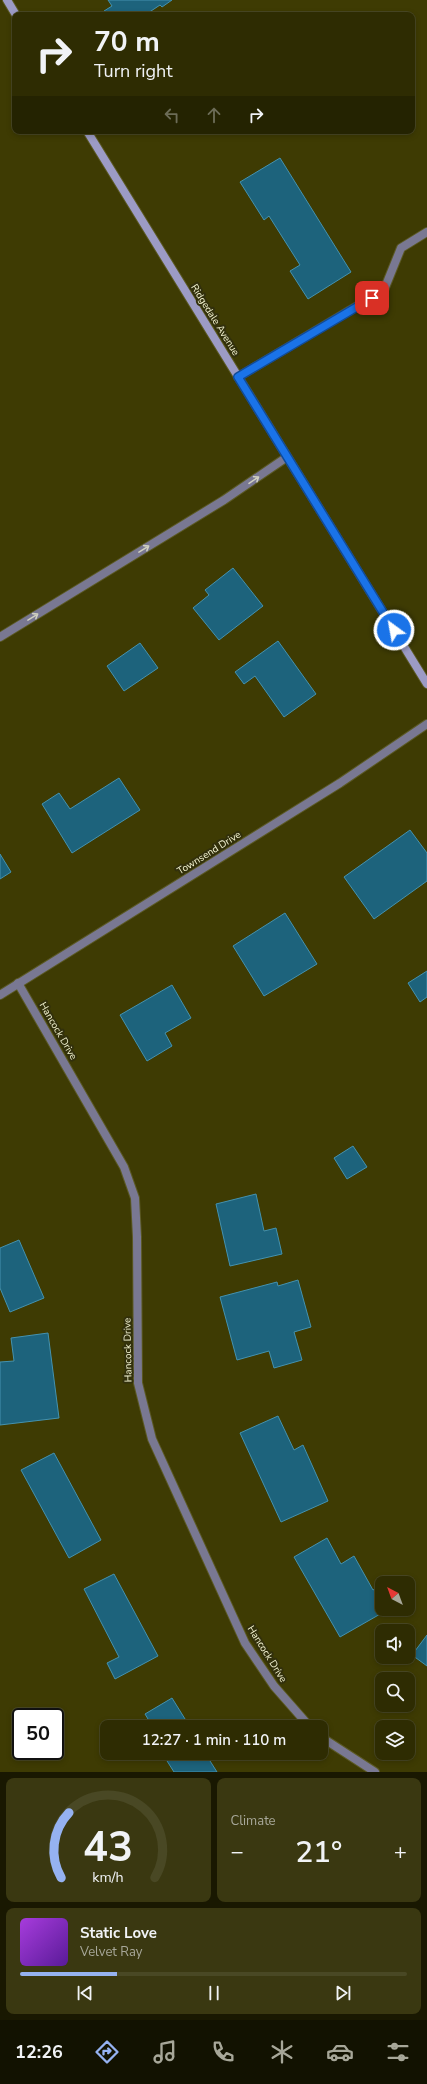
<!DOCTYPE html>
<meta charset="utf-8">
<style>
:root{--surface:#2e2c02;--page:#3a3811;--text:#f1f3f6;--muted:#a7a799;--line:#494824;--accent:#95b2f1}
body{margin:0;font-family:"Nunito Sans",sans-serif;background:var(--page);color:var(--text);height:100vh;display:flex;flex-direction:column;font-size:15px;white-space:nowrap}
*{box-sizing:border-box;margin:0}
p{font-size:13px;color:var(--muted)}
.icon{flex:none;width:22px;height:22px;fill:none;stroke:currentColor;stroke-width:2;stroke-linecap:round;stroke-linejoin:round}
.map{position:relative;height:1772px;overflow:hidden}
.drawer{display:flex;flex-direction:column;gap:6px;padding:6px;background:#191801;flex:1}
.drawer>*{flex:none}
.hud{position:absolute;left:12px;top:12px;width:403px;height:122px;border-radius:8px;box-shadow:0 2px 6px #0003,0 0 0 1px var(--line);background:#2e2c02;color:var(--text);overflow:hidden}
.needle{width:26px;rotate:319deg}
.buttons{position:absolute;left:375px;top:1576px;display:grid;gap:8px}
.buttons a{display:grid;place-items:center;width:40px;height:40px;border-radius:8px;background:var(--surface);box-shadow:0 2px 6px #0003,0 0 0 1px var(--line);font-size:20px}
.speed{position:absolute;left:12px;top:1708px;display:flex;gap:8px;font-size:20px;font-weight:700;text-align:center}
.speed>*{display:grid;place-content:center;width:52px;height:52px;border-radius:50%;background:var(--surface);box-shadow:0 2px 6px #0003,0 0 0 1px var(--line);line-height:1}
.speed .limit{border:2px solid #111;border-radius:6px;background:#fff;color:#111}
.pin{position:absolute;display:grid;place-items:center;width:34px;height:34px;color:#fff;margin:-17px;border-radius:8px;box-shadow:0 2px 6px #0006}
.me{position:absolute;width:44px;margin:-22px;rotate:328deg;stroke-linejoin:round;filter:drop-shadow(0 0 3px #0008)}
.turn{display:flex;align-items:center;gap:14px;height:84px;padding:0 16px;font-size:18px}
.turn .icon{width:52px;height:52px;stroke-width:2.5}
.turn b{display:block;font-size:28px;line-height:34px}
.lanes{display:flex;align-items:center;height:38px;padding:0 16px;background:#0003;justify-content:center;gap:20px;direction:ltr}
.lanes .off{opacity:.35}
.big{font-size:30px;font-weight:600;line-height:1.1}
.drawer .card{flex:1;display:flex;flex-direction:column;justify-content:center;gap:6px;min-width:0;padding:0 14px;border-radius:8px;background:var(--page)}
.drawer .dial{align-items:center;gap:0}
.dial svg{height:104px;overflow:visible;fill:none;stroke:var(--line);stroke-width:7;stroke-linecap:round;text-anchor:middle}
.dial text{fill:var(--text);stroke:none}
.song{display:flex;align-items:center;gap:12px}
.cover{width:48px;height:48px;border-radius:6px;background:linear-gradient(135deg,hsl(280 70% 55%),hsl(270 70% 35%))}
.played{height:4px;border-radius:2px;background:linear-gradient(90deg,var(--accent) 25%,var(--line) 25%)}
.keys{display:flex;justify-content:space-around;direction:ltr}
.heat{display:flex;justify-content:space-between;align-items:center;font-size:22px;direction:ltr}
.drawer .tiles{flex:1;display:grid;gap:6px;grid-template-columns:1fr 1fr}
.card:last-child{grid-column:span 2}
.trip{position:absolute;left:100px;top:1720px;width:228px;height:40px;border-radius:8px;background:var(--surface);box-shadow:0 2px 6px #0003,0 0 0 1px var(--line);font-weight:600;line-height:40px;text-align:center}
.menu{display:flex;height:64px;justify-content:space-around;align-items:center;background:#121201;color:var(--muted)}
.menu .icon{width:28px;height:28px}
.menu .current{color:var(--accent)}
.menu b{font-size:18px;color:var(--text)}
.map>svg:first-child{display:block}
</style>
<div class="map">
<svg width="427" height="1772" viewBox="0 0 427 1772">
<rect width="100%" height="100%" fill="#3e3b03"/>
<g fill="#1d637c" stroke="#4492af">
<path d="M108,0H172L162,7L160,5L145,15H107L104,11L112,6Z"/>
<path d="M280,158L351,272L308,299L290,271L300,265L269,216L264,220L240,182Z"/>
<path d="M233,568L263,606L219,640L193,608L209,595L205,590Z"/>
<path d="M278,641L316,694L284,717L255,676L244,684L235,672Z"/>
<path d="M140,643L158,668L124,691L107,666Z"/>
<path d="M119,778L140,810L72,853L42,804L59,793L70,809Z"/>
<path d="M410,830L427,853V881L374,919L344,877Z"/>
<path d="M0,854L11,872L0,879Z"/>
<path d="M285,913L317,964L264,996L233,946Z"/>
<path d="M427,971V997L420,1002L408,983Z"/>
<path d="M172,985L191,1018L165,1033L172,1046L147,1061L120,1015Z"/>
<path d="M353,1146L367,1167L347,1179L334,1158Z"/>
<path d="M256,1194L264,1231L276,1228L282,1254L230,1266L216,1204Z"/>
<path d="M19,1240L44,1298L10,1312L0,1288V1248Z"/>
<path d="M298,1280L311,1327L294,1332L302,1360L274,1368L269,1351L237,1360L220,1297L277,1282L278,1286Z"/>
<path d="M48,1333L59,1418L0,1425V1362L14,1361L11,1338Z"/>
<path d="M278,1416L294,1450L303,1445L328,1501L281,1522L240,1433Z"/>
<path d="M54,1453L101,1540L69,1558L21,1470Z"/>
<path d="M327,1538L341,1564L354,1556L373,1590L382,1585V1609H389L340,1637L294,1557Z"/>
<path d="M114,1574L158,1656L115,1679L107,1663L119,1657L84,1589Z"/>
<path d="M427,1635V1666L412,1655Z"/>
<path d="M172,1698L190,1727H147L151,1724L145,1714Z"/>
<path d="M146,1753H205L217,1772H174L162,1753L150,1760Z"/>
</g>
<g fill="none" stroke-linecap="round" stroke-linejoin="round">
<g stroke="#5b5924" stroke-width="10">
<g id="service">
<path d="M238,377L384,290L401,248L427,232"/>
<path d="M0,637L224,500L287,457"/>
</g>
</g>
<g stroke="#5b5924" stroke-width="10">
<g id="minor">
<path d="M18,983L124,1167L135,1198L137,1237L138,1383L152,1439L245,1643L274,1686L310,1727"/>
<path d="M0,995L340,783L427,724"/>
<path d="M321,1737L375,1772"/>
</g>
</g>
<g stroke="#5b5924" stroke-width="10">
<g id="secondary">
<path d="M7,0L16,15"/>
<path d="M87,131L427,684"/>
</g>
</g>
<use href="#service" stroke="#797892" stroke-width="8"/>
<use href="#minor" stroke="#797892" stroke-width="8"/>
<use href="#secondary" stroke="#9c9bc5" stroke-width="8"/>
</g>
<defs><path id="oneway-shaft" d="M-6 0H5M1.5-3L5.5 0L1.5 3" fill="none" stroke-width="1.6" stroke-linecap="round" stroke-linejoin="round"/></defs>
<g stroke="#d0d0c0">
<use href="#oneway-shaft" transform="translate(254 480) rotate(-34)"/>
<use href="#oneway-shaft" transform="translate(144 549) rotate(-32)"/>
<use href="#oneway-shaft" transform="translate(33 617) rotate(-32)"/>
</g>
<g fill="none" stroke-linecap="round" stroke-linejoin="round">
<g stroke="#114b97" stroke-width="10">
<path id="route" d="M372,298L238,377L394,630"/>
</g>
<use href="#route" stroke="#1a73e8" stroke-width="7"/>
</g>
<g text-anchor="middle" dominant-baseline="central" stroke-width="4" stroke-linejoin="round" paint-order="stroke">
<g font-size="10" fill="#f5f5d3" stroke="#32300c">
<text transform="translate(215 320) rotate(58)">Ridgedale Avenue</text>
<text transform="translate(209 853) rotate(-32)">Townsend Drive</text>
<text transform="translate(58 1031) rotate(60)">Hancock Drive</text>
<text transform="translate(128 1350) rotate(-91)">Hancock Drive</text>
<text transform="translate(267 1654) rotate(58)">Hancock Drive</text>
</g>
</g>
</svg>
<div class="buttons">
<a><svg class="needle" viewBox="-14 -14 28 28"><path d="M0-13l5 13h-10z" fill="#e53935"/><path d="M0 13l5-13h-10z" fill="#a7a799"/></svg></a>
<a><svg class="icon" aria-label="sound" viewBox="0 0 24 24"><path d="M4 9h4l5-4v14l-5-4H4zM17 9q2 3 0 6"/></svg></a>
<a><svg class="icon" aria-label="search" viewBox="0 0 24 24"><circle cx="10" cy="10" r="6"/><path d="M15 15l6 6"/></svg></a>
<a><svg class="icon" aria-label="layers" viewBox="0 0 24 24"><path d="M12 4l9 5-9 5-9-5zM3 14l9 5 9-5"/></svg></a>
</div>
<div class="speed"><div class="limit">50</div></div>
<div class="pin" style="left:372px;top:298px;background:#d93025"><svg class="icon" aria-label="arrive" viewBox="0 0 24 24"><path d="M6 21V4h12l-3 4 3 4H6"/></svg></div>
<svg class="me" style="left:394px;top:630px" viewBox="-20 -20 40 40"><circle r="17" fill="#1a73e8" stroke="#fff" stroke-width="3"/><path d="M0-11L8 9 0 5-8 9z" fill="#fff"/></svg>
<div class="trip">12:27 · 1 min · 110 m</div>
<div class="hud">
<div class="turn"><svg class="icon" aria-label="right" viewBox="0 0 24 24"><path d="M7 20v-9h11M14 6l5 5-5 5"/></svg><div><b>70 m</b>Turn right</div></div>
<div class="lanes"><svg class="icon off" aria-label="left" viewBox="0 0 24 24"><path d="M17 20v-9H6M10 6l-5 5 5 5"/></svg><svg class="icon off" aria-label="ahead" viewBox="0 0 24 24"><path d="M12 20V5M6 11l6-6 6 6"/></svg><svg class="icon" aria-label="right" viewBox="0 0 24 24"><path d="M7 20v-9h11M14 6l5 5-5 5"/></svg></div>
</div>
</div>
<section class="drawer">
<div class="tiles">
<div class="card dial"><svg viewBox="0 0 100 80">
<path d="M14 69A42 42 0 1 1 86 69"/>
<path d="M14 69A42 42 0 0 1 20 19" stroke="#95b2f1"/>
<text x="50" y="56" font-size="32" font-weight="700">43</text>
<text x="50" y="72" font-size="11">km/h</text>
</svg></div>
<div class="card"><p>Climate</p>
<div class="heat"><a>−</a><b class="big">21°</b><a>+</a></div>
</div>
<div class="card">
<div class="song"><i class="cover"></i><div><b>Static Love</b><p>Velvet Ray</p></div></div>
<div class="played"></div>
<div class="keys"><svg class="icon" aria-label="previous" viewBox="0 0 24 24"><path d="M18 5L8 12l10 7zM5 5v14"/></svg><svg class="icon" aria-label="pause" viewBox="0 0 24 24"><path d="M8 5v14M16 5v14"/></svg><svg class="icon" aria-label="next" viewBox="0 0 24 24"><path d="M6 5l10 7-10 7zM19 5v14"/></svg></div>
</div>
</div>
</section>
<nav class="menu">
<b>12:26</b>
<svg class="icon current" aria-label="directions" viewBox="0 0 24 24"><path d="M12 3l9 9-9 9-9-9zM9 14v-3h6M13 9l2 2-2 2"/></svg>
<svg class="icon" aria-label="music" viewBox="0 0 24 24"><path d="M9 18V5l10-2v13"/><circle cx="6" cy="18" r="3"/><circle cx="16" cy="16" r="3"/></svg>
<svg class="icon" aria-label="phone" viewBox="0 0 24 24"><path d="M5 4h4l2 5-3 2q2 4 5 5l2-3 5 2v4C11 20 4 13 5 4z"/></svg>
<svg class="icon" aria-label="climate" viewBox="0 0 24 24"><path d="M12 3v18M4 7l16 10M4 17L20 7"/></svg>
<svg class="icon" aria-label="car" viewBox="0 0 24 24"><path d="M5 17H2v-5l4-1 3-4h7l3 4 3 1v5h-3M9 17h6M6 11h13"/><circle cx="7" cy="17" r="2"/><circle cx="17" cy="17" r="2"/></svg>
<svg class="icon" aria-label="filters" viewBox="0 0 24 24"><path d="M4 7h16M4 17h16"/><circle cx="9" cy="7" r="2"/><circle cx="15" cy="17" r="2"/></svg>
</nav>
